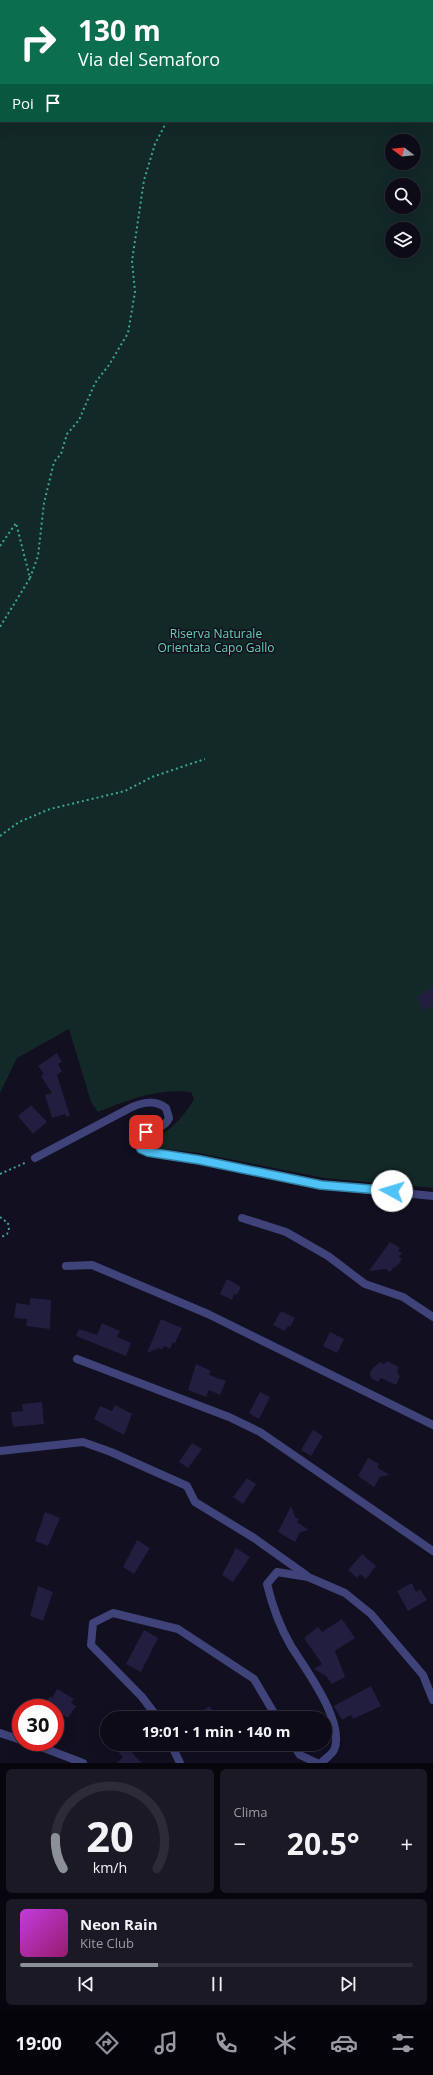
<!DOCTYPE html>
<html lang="it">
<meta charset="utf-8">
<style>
:root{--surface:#0d0b18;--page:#1b1925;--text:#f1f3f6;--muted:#9a9ba2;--line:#2d2b37;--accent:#8c9099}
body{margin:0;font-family:"Open Sans",sans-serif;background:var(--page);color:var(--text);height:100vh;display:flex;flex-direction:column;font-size:15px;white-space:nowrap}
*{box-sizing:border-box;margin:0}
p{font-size:13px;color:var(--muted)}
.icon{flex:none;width:22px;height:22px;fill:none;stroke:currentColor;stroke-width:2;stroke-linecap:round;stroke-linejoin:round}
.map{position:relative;height:1763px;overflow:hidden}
.panel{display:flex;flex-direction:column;gap:6px;padding:6px;background:#07060d;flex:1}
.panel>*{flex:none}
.guide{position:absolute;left:0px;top:0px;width:433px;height:122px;box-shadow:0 4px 16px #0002,0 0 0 1px var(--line);background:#0b6e4f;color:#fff;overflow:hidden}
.needle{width:26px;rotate:286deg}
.tools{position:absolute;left:385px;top:134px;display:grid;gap:8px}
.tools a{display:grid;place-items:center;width:36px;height:36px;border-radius:50%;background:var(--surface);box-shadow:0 4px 16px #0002,0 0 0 1px var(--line);font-size:20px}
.speed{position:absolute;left:12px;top:1699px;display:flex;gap:8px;font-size:20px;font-weight:700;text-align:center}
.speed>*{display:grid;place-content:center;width:52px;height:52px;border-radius:50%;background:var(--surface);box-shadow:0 4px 16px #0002,0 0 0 1px var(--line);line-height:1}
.speed .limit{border:6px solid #d22;background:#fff;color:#111}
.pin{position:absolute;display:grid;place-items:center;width:34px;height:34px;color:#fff;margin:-17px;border-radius:8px;box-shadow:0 2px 6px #0006}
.me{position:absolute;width:44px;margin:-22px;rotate:276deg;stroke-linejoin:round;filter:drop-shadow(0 0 3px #0008)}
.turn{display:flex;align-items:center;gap:14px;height:84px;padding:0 12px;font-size:18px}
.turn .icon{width:52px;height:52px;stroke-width:2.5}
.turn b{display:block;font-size:28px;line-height:34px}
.then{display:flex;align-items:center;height:38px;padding:0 12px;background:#0003;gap:8px;font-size:15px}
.big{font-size:30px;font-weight:700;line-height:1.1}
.panel .tile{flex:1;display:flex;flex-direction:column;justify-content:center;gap:6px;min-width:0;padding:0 14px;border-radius:6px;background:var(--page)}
.panel .dial{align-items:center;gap:0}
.dial svg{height:104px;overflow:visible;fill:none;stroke:var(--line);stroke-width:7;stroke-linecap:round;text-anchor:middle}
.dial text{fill:var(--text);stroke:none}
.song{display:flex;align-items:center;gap:12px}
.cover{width:48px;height:48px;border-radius:6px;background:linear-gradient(135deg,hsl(290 70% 55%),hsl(320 70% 35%))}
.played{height:4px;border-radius:2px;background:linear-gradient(90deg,var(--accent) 35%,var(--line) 35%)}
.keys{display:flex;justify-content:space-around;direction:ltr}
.heat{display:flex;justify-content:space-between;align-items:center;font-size:22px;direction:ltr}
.panel .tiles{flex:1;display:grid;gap:6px;grid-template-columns:1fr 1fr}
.tile:last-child{grid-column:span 2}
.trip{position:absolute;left:100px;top:1711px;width:232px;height:40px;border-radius:20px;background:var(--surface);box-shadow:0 4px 16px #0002,0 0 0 1px var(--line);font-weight:700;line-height:40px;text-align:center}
.tab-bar{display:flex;height:64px;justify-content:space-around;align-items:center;background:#05040a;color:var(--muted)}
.tab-bar .icon{width:28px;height:28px}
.tab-bar .current{color:var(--accent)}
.tab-bar b{font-size:18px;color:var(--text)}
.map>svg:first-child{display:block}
</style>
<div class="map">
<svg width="433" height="1763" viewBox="0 0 433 1763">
<rect width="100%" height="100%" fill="#110f20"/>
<path fill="#132927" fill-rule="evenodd" d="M0,0H433V1188L324,1178L199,1153L150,1147V1139C167,1136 186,1114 194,1099L191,1092C158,1088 127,1100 98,1112L91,1102L69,1029L17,1058L0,1093ZM1,1H432V121H1ZM392,141H414V163H392ZM392,185H414V207H392ZM392,229H414V251H392Z"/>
<g fill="#211e3f">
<path d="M433,987V1006L423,1010L417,997Z"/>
<path d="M57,1053L62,1062L58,1064L62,1071L57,1075L70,1116L67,1117L65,1114L52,1118L45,1095L52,1093L41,1076L44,1074L38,1066Z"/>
<path d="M31,1105L47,1122L33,1134L18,1116Z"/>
<path d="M390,1242L400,1248L398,1251L402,1253L399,1257L402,1259L397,1266L393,1268L390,1272L385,1269L369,1271Z"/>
<path d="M227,1279L241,1287L237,1295L234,1294L232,1300L220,1294Z"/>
<path d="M30,1298L51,1300L50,1329L26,1326L27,1319L14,1318L16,1303L30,1305Z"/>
<path d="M281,1311L295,1318L290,1327L288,1326L285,1331L273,1325Z"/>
<path d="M161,1319L182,1328L175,1343L173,1342L170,1349L164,1346L162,1350L159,1348L147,1353Z"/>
<path d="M102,1323L120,1331L117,1337L131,1343L126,1356L76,1336L79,1329L97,1335Z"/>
<path d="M330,1332L344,1339L337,1353L323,1346Z"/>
<path d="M387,1361L399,1367L397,1372L400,1376L396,1385L381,1378L378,1382L371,1378L370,1372L374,1367L380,1362L384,1364Z"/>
<path d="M196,1364L211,1371L209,1375L226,1381L220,1395L209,1390L206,1397L188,1390Z"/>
<path d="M260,1392L270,1397L259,1419L249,1413Z"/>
<path d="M42,1402L44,1424L13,1427L11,1412L23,1411L22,1404Z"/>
<path d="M115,1405L132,1414L124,1435L94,1419L100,1406L112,1411Z"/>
<path d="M313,1430L323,1436L311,1456L301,1450Z"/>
<path d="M192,1443L202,1449L188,1468L179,1462Z"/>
<path d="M368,1458L379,1464L377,1467L389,1475L380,1477L374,1487L358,1476Z"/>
<path d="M247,1478L256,1484L243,1504L233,1497Z"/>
<path d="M291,1506L295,1517L299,1519L297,1522L309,1530L300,1532L295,1542L278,1532Z"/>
<path d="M45,1512L60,1518L48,1546L35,1541Z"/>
<path d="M137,1540L150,1548L134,1574L123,1567Z"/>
<path d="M236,1548L250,1557L233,1582L222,1575Z"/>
<path d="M362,1554L376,1566L366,1579L360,1574L357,1578L348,1570Z"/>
<path d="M412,1583L416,1592L420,1589L427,1600L408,1611L397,1591Z"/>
<path d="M38,1586L53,1592L43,1621L30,1616Z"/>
<path d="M342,1619L355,1638L335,1651L345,1677L332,1684L326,1676L314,1669L322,1664L304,1638L318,1627L322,1632Z"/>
<path d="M144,1630L158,1638L141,1672L126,1664Z"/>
<path d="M371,1686L381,1706L353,1719L351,1715L342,1720L334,1706Z"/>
<path d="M57,1689L74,1699L71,1703L76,1706L68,1718L55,1711V1708H43L50,1696L52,1698Z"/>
<path d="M209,1706L219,1718H195Z"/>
<path d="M111,1744H143L132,1753L142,1763H117L123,1757Z"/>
</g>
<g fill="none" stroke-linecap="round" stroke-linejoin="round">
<g stroke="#3ba796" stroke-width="2" stroke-dasharray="2 3" stroke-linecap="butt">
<path d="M166,0V1"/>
<path d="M0,546L16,523L30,578L0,627"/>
<path d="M30,578L38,556L44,503L54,462L61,454L67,434L79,420L95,383L109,365L128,333L135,292L132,261L144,180L155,144L167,121"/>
<path d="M0,836L19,822L50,809L125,791L152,777L205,759"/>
<path d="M0,1174L27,1162"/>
<path d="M0,1217L8,1223L9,1230L7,1234L0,1238"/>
</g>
<g stroke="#3f437a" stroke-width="8">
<path d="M35,1158L132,1107C144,1102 155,1100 166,1108L169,1118C163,1133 138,1127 140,1146L147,1152L200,1160L321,1185L433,1196"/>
<path d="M242,1218L286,1232L328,1256L365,1284L403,1297L433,1317"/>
<path d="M66,1266L92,1265L208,1314L433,1425"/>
<path d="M77,1359L229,1417L260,1432L433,1551"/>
<path d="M0,1451L83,1442L111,1452L187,1486L195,1502L254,1538L306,1575"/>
<path d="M158,1718L142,1697L91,1645L93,1623L113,1613L178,1629L254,1679L277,1718"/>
<path d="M0,1733L21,1740"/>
<path d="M28,1742L83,1763"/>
<path d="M171,1744L180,1763"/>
<path d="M293,1744L300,1755L317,1763"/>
<path d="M321,1763C325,1759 332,1754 334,1750C346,1723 305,1668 291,1646C280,1627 272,1605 267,1584L277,1572L308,1577L345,1593L371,1614L423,1675L433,1700"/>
</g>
</g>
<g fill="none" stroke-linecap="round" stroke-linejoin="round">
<g stroke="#337fa1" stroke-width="10">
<path id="route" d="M146,1132C141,1136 137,1142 141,1149L148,1152L200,1160L321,1185L392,1191"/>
</g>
<use href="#route" stroke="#4fc3f7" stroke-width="7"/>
</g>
<g text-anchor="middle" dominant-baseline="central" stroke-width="3" stroke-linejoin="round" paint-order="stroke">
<g font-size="12" fill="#67d2ae" stroke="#110f20">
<text x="216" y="633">Riserva Naturale<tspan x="216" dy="14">Orientata Capo Gallo</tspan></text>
</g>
</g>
</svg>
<div class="tools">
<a><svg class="needle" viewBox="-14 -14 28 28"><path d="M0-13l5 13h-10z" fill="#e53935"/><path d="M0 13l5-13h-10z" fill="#9a9ba2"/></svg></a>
<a><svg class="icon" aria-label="search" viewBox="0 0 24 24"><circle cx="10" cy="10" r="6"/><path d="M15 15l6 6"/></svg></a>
<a><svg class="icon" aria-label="layers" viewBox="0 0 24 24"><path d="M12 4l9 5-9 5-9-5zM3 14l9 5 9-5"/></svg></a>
</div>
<div class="speed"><div class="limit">30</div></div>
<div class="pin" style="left:146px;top:1132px;background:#d93025"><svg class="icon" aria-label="arrive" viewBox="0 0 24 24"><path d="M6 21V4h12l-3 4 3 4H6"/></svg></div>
<svg class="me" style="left:392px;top:1191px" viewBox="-20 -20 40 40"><circle r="19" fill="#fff"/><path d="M0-13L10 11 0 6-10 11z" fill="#4fc3f7"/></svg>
<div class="trip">19:01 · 1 min · 140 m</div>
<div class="guide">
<div class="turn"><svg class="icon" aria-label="right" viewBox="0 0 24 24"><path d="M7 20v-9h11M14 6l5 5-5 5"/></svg><div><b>130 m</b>Via del Semaforo</div></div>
<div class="then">Poi<svg class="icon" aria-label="arrive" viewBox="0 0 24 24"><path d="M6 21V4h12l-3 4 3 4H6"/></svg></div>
</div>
</div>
<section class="panel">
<div class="tiles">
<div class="tile dial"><svg viewBox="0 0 100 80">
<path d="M14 69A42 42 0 1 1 86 69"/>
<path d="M14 69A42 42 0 0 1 8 45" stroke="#8c9099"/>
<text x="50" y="56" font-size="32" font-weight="700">20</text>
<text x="50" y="72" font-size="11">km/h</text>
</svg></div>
<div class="tile"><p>Clima</p>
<div class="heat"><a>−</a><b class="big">20.5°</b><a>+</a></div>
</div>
<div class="tile">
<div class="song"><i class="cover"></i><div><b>Neon Rain</b><p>Kite Club</p></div></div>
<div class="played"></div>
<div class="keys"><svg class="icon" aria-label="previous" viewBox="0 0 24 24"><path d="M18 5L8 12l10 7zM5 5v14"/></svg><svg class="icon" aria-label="pause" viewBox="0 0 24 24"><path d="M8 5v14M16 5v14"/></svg><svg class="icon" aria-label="next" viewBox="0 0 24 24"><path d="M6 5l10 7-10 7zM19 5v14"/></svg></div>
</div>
</div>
</section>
<nav class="tab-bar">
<b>19:00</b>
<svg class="icon current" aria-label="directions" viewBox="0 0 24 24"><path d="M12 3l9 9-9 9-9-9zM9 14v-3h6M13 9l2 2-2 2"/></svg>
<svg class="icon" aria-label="music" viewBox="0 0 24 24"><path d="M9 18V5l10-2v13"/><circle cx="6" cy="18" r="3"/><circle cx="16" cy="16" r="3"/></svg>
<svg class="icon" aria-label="phone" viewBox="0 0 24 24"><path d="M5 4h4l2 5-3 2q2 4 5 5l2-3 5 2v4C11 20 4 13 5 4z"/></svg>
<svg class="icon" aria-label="climate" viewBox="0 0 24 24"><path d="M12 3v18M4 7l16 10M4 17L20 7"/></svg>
<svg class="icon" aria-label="car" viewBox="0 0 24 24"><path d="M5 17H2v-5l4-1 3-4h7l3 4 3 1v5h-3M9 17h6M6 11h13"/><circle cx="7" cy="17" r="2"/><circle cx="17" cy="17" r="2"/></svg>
<svg class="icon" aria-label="filters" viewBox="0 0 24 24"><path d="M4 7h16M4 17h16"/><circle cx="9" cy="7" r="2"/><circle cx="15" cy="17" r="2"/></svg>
</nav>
